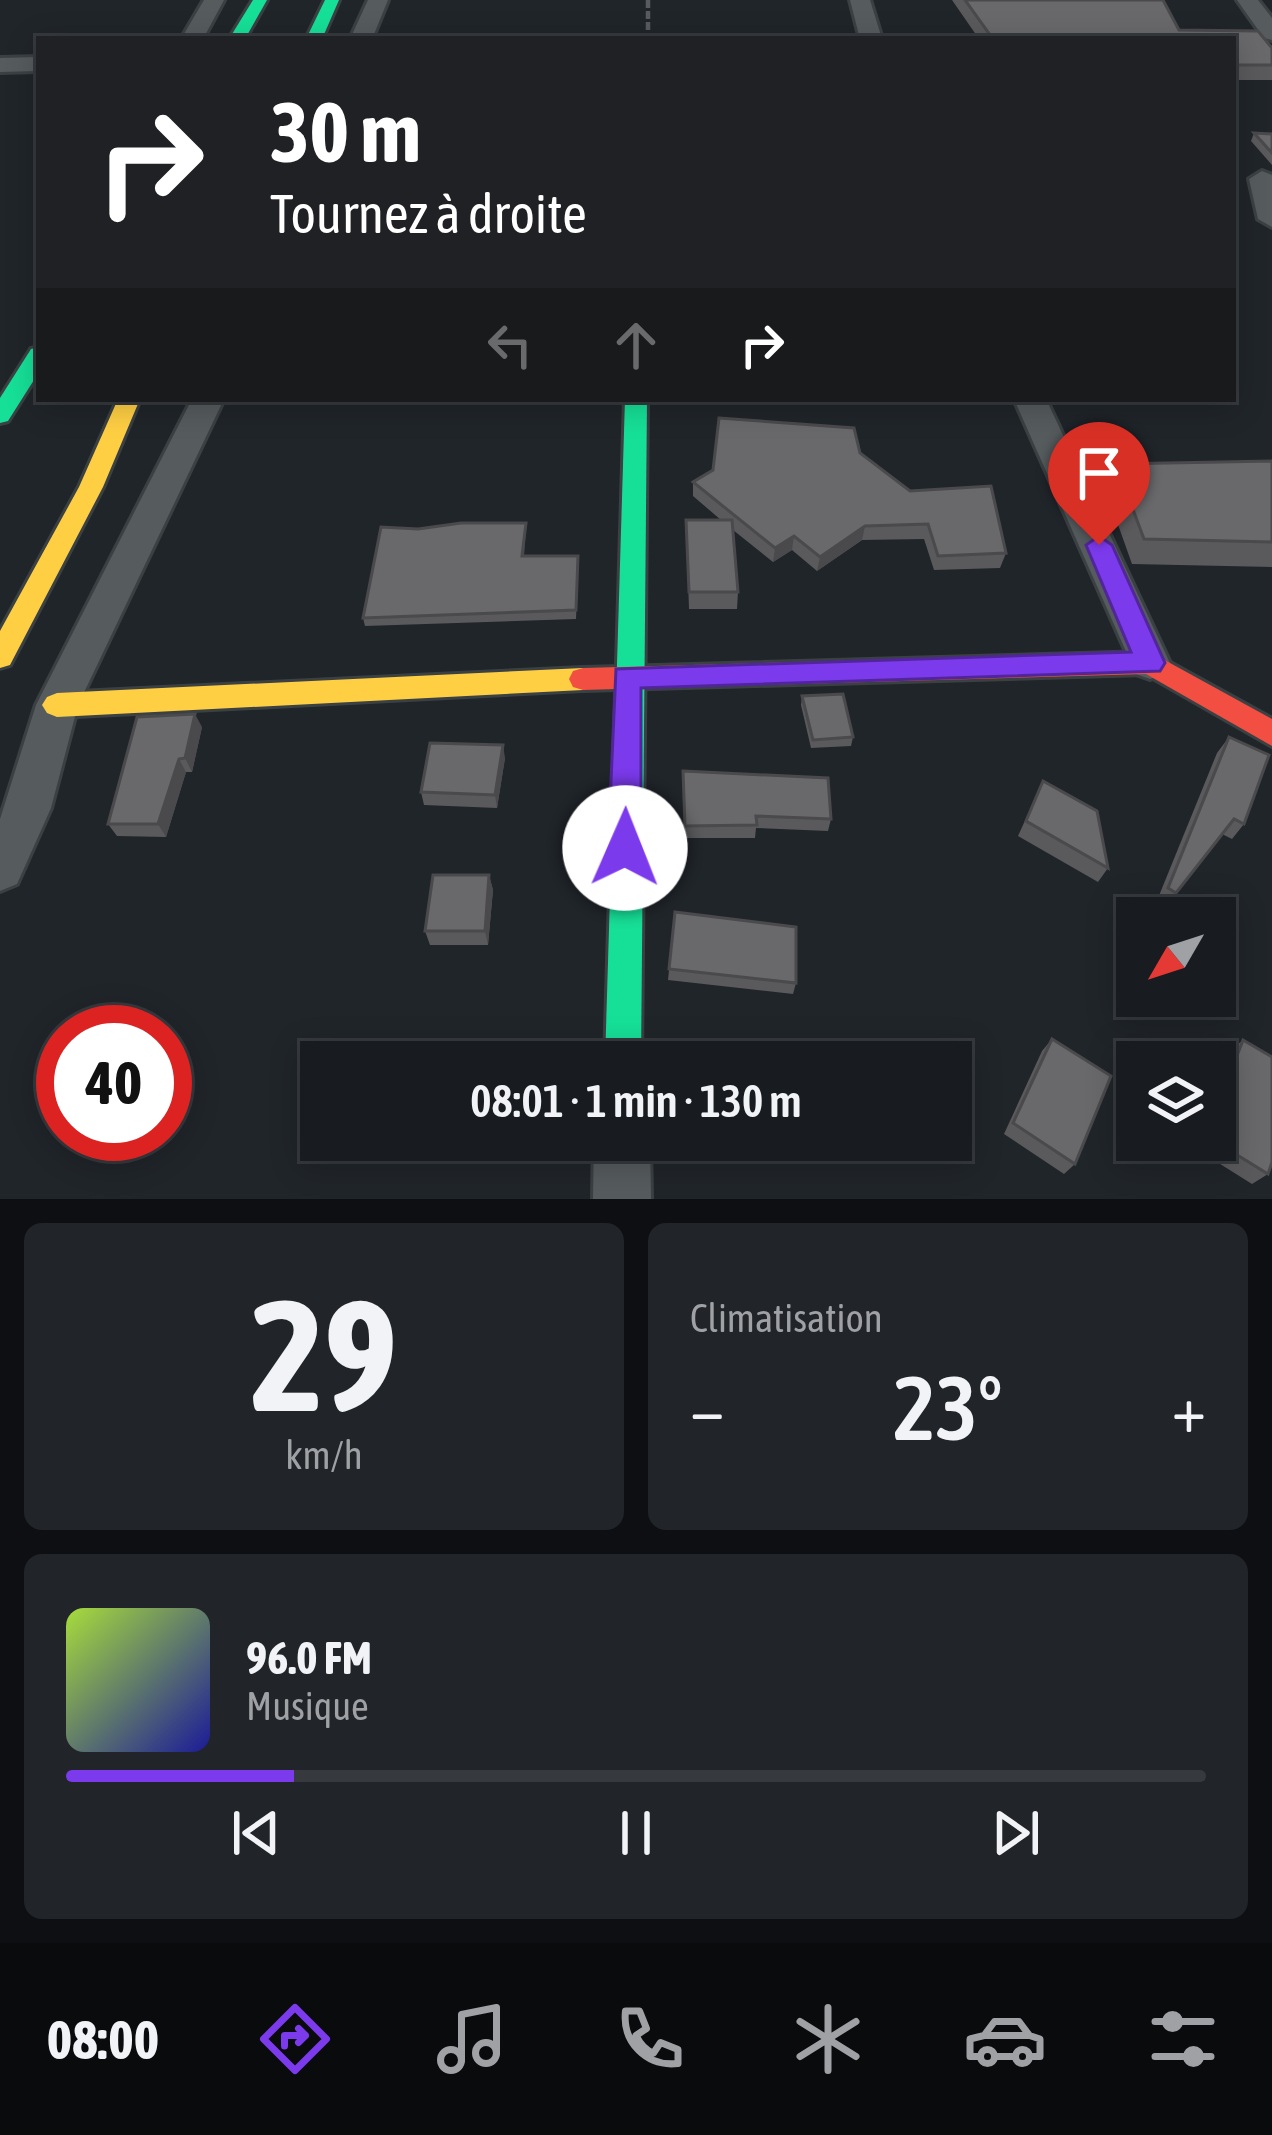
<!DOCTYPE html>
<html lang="fr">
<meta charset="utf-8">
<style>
:root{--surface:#181c20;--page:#212529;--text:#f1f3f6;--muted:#9fa1a5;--line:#363a3e;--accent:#7c3aed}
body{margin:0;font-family:"Asap Condensed",sans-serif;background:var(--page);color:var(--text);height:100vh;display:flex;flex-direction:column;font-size:45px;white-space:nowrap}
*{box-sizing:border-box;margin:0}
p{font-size:39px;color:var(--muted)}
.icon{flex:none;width:66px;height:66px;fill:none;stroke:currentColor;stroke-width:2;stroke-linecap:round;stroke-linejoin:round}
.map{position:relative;height:1199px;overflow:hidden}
.details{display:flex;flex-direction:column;gap:24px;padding:24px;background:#0d0f12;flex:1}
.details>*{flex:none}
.top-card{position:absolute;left:36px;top:36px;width:1200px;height:366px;border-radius:0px;box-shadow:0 6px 30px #0003,0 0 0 3px var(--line);background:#202124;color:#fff;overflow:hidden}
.needle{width:78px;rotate:231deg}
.fabs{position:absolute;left:1116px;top:897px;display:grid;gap:24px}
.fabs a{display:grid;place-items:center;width:120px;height:120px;border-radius:0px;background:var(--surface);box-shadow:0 6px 30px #0003,0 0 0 3px var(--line);font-size:60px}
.speed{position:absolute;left:36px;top:1005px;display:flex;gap:24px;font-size:60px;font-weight:700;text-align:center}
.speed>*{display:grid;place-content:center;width:156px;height:156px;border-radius:50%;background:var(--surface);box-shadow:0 6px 30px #0003,0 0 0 3px var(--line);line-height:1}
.speed .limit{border:18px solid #d22;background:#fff;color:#111}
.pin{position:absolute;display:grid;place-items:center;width:102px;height:102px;color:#fff;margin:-123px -51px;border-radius:50% 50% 50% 0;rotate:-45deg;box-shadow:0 0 12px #0007}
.pin .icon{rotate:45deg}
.me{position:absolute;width:132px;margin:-66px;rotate:1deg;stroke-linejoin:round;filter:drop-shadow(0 0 9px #0008)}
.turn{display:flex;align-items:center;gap:42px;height:252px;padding:0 36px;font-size:54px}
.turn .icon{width:156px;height:156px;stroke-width:2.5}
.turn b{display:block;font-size:84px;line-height:102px}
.lanes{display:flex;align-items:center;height:114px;padding:0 36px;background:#0003;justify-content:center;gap:60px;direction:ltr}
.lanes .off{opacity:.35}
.big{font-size:90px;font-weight:600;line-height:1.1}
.details .card{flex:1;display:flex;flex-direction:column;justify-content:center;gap:18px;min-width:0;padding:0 42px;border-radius:18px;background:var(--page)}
.details .dial{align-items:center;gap:0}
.dial b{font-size:156px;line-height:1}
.song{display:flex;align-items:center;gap:36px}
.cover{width:144px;height:144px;border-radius:18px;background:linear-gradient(135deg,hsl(80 70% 55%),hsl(240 70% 35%))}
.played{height:12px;border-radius:6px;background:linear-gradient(90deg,var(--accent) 20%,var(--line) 20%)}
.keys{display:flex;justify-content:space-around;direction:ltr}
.heat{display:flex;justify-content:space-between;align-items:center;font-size:66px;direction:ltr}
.details .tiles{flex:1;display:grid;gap:24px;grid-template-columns:1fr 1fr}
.card:last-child{grid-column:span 2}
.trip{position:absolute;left:300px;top:1041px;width:672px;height:120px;border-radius:0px;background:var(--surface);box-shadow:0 6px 30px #0003,0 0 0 3px var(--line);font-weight:600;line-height:120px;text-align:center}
.tab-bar{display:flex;height:192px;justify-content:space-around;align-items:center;background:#0a0b0d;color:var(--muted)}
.tab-bar .icon{width:84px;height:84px}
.tab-bar .on{color:var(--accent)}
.tab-bar b{font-size:54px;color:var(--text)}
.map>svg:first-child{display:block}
</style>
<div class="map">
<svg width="1272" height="1199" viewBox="0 0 1272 1199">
<rect width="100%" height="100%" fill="#20252a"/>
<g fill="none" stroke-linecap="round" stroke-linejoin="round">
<g stroke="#3b4043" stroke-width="6">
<g id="street">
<path d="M204,0H224L203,39H181Z"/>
<path d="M368,0H388L372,39H350Z"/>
<path d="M850,0H870L882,39H860Z"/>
<path d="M1237,0H1258L1272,18V40L1264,38Z"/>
<path d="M39,57V71L0,72V58Z"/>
<path d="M1262,171L1272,175V227L1258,219L1249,179Z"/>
<path d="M192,399H224L78,705L51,808L17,884L0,891V819L36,705Z"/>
<path d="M1014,399H1046L1170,663L1164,674L1150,679L1136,674Z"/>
<path d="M594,1140H650L651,1199H593Z"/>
</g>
</g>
<g stroke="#3b4043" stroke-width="6">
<g id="fast">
<path d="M253,0H267L245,39H229Z"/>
<path d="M325,0H339L322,39H306Z"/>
<path d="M39,347V372L8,421L0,423V398L31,349Z"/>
<path d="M625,399H647L641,1062H605Z"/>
</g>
</g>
<g stroke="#3b4043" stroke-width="6">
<g id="slow">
<path d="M118,399H140L103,487L10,665L0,668V631L79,487Z"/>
<path d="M583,668L593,671L597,679L593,687L583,690L57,717L47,713L42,705L47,697L57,693Z"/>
</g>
</g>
<g stroke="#3b4043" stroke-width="6">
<path id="jam" d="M1150,652L1272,719V746L1146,674L583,690L573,687L569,679L573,671L583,668Z"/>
</g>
<path stroke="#585c60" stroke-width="4.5" stroke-dasharray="8 3" stroke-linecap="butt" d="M648,0V39"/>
<use href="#street" fill="#565b5e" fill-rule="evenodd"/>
<use href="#fast" fill="#16e098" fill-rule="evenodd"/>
<use href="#slow" fill="#ffcf43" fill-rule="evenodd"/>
<use href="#jam" fill="#f24e42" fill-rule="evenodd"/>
</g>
<g fill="#5a595c">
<path d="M952,0H1163L1179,30L1258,31L1272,48V65H1268H1272V80H1233V39H979Z"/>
<path d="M1254,133L1272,134V165L1251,141Z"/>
<path d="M860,453L910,491L1006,553L1000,568L934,570L924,539L862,540L817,571L792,550L773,562L733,530L738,592L737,609H689L686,520H721L693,496V482Z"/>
<path d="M1272,461V567L1132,564L1105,488L1116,464Z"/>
<path d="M526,523L524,556L578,564L576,619L365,626L363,618Z"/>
<path d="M802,696L853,737L851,746L811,748L801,705Z"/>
<path d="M202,727L192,772H186L166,837L117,836L108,824Z"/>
<path d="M1229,737L1244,824L1232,839L1222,834L1165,907L1156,903L1217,753Z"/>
<path d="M505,758L497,808L424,805L421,792Z"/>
<path d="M683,771L831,819L828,831L756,828L755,838H685Z"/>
<path d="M1043,781L1108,868L1098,882L1018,836Z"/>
<path d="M489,875L493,890L488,945H430L425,931Z"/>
<path d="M675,912L796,983L793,994L668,980Z"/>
<path d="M1052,1039L1075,1164L1064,1174L1004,1134L1042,1051Z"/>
<path d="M1243,1040L1268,1174L1252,1184L1193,1147L1195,1140H1215V1089L1229,1052Z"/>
</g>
<g fill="#4a494b">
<path d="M865,526L862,540L817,571L820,557Z"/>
<path d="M794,536L792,550L773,562L775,548Z"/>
<path d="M195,714L202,727L192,772L185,758Z"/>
<path d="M503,745L505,758L497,808L495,795Z"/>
<path d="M179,759L186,772L166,837L158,824Z"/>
<path d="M489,875L493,890L488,945L485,931Z"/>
</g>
<g fill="#69686b" stroke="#4a494b" stroke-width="3">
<path d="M965,0H1163L1179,30L1258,31L1272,48V65H1233V39H993Z"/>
<path d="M1254,133L1272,134V153Z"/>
<path d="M719,418L854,428L860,453L910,491L991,486L1006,553L938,556L928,524L865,526L820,557L794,536L775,548L693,482L713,470Z"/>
<path d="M1272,461V542L1144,539L1116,464Z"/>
<path d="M686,520H732L738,592H689Z"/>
<path d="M461,523H526L522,556H578L576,610L363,618L381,527L418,529Z"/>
<path d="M843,694L853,737L813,740L802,696Z"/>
<path d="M195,714L185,758L179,759L158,824H108L137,717Z"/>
<path d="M1229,737L1269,755L1244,824L1234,819L1176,893L1168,888Z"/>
<path d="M430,743L503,745L495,795L421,792Z"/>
<path d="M683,771L828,778L831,819L756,816L757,825L685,826Z"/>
<path d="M1043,781L1097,811L1108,868L1026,821Z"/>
<path d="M433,875H489L485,931H425Z"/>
<path d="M675,912L796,927V983L669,969Z"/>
<path d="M1052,1039L1111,1076L1075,1164L1013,1123Z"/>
<path d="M1243,1040L1272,1057V1162L1268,1174L1213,1140H1215V1114Z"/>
</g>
<path fill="#7c3aed" stroke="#51269a" stroke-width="3" d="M1099,536L1112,545L1165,663L1160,671L641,688V848L636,858L625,863L613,858L608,848L616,669L1131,652L1086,545Z"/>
</svg>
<div class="fabs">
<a><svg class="needle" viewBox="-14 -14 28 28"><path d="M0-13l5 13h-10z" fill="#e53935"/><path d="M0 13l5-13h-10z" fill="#9fa1a5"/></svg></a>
<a><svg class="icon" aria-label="layers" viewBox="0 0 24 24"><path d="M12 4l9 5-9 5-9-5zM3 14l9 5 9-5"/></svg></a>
</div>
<div class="speed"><div class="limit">40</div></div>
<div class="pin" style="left:1099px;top:545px;background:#d93025"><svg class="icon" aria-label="arrive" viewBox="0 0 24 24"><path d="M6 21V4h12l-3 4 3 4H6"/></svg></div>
<svg class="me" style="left:625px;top:848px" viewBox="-20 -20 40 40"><circle r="19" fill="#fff"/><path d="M0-13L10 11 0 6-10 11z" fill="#7c3aed"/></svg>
<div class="trip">08:01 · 1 min · 130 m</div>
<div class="top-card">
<div class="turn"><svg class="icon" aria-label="right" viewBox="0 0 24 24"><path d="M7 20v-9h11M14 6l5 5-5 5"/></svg><div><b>30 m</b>Tournez à droite</div></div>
<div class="lanes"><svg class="icon off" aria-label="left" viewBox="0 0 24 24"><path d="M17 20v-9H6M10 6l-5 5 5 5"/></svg><svg class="icon off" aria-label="ahead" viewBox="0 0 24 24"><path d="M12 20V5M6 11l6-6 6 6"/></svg><svg class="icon" aria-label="right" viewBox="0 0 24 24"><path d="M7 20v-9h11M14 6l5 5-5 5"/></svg></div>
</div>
</div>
<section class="details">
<div class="tiles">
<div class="card dial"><b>29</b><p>km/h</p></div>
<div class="card"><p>Climatisation</p>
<div class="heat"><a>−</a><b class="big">23°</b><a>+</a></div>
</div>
<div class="card">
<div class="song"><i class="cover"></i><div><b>96.0 FM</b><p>Musique</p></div></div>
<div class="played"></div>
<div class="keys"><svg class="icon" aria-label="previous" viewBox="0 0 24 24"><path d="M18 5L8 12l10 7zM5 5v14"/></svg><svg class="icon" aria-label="pause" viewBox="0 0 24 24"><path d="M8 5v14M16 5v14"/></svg><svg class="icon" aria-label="next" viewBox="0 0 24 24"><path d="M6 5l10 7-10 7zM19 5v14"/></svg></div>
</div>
</div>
</section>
<nav class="tab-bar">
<b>08:00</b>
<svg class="icon on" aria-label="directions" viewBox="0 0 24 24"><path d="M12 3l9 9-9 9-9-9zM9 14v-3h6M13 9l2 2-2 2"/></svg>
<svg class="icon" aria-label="music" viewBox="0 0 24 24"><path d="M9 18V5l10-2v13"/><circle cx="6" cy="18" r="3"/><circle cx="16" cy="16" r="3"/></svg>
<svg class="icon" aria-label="phone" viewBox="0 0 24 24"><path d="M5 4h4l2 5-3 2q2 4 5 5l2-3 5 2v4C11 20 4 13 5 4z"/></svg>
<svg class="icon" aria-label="climate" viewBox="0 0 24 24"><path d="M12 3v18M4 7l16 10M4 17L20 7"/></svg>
<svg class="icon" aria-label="car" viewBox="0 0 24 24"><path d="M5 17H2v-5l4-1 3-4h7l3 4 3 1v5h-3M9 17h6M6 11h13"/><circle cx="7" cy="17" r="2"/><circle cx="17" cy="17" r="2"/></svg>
<svg class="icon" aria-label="filters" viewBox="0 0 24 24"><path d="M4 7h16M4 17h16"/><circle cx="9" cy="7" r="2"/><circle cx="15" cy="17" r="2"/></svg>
</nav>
